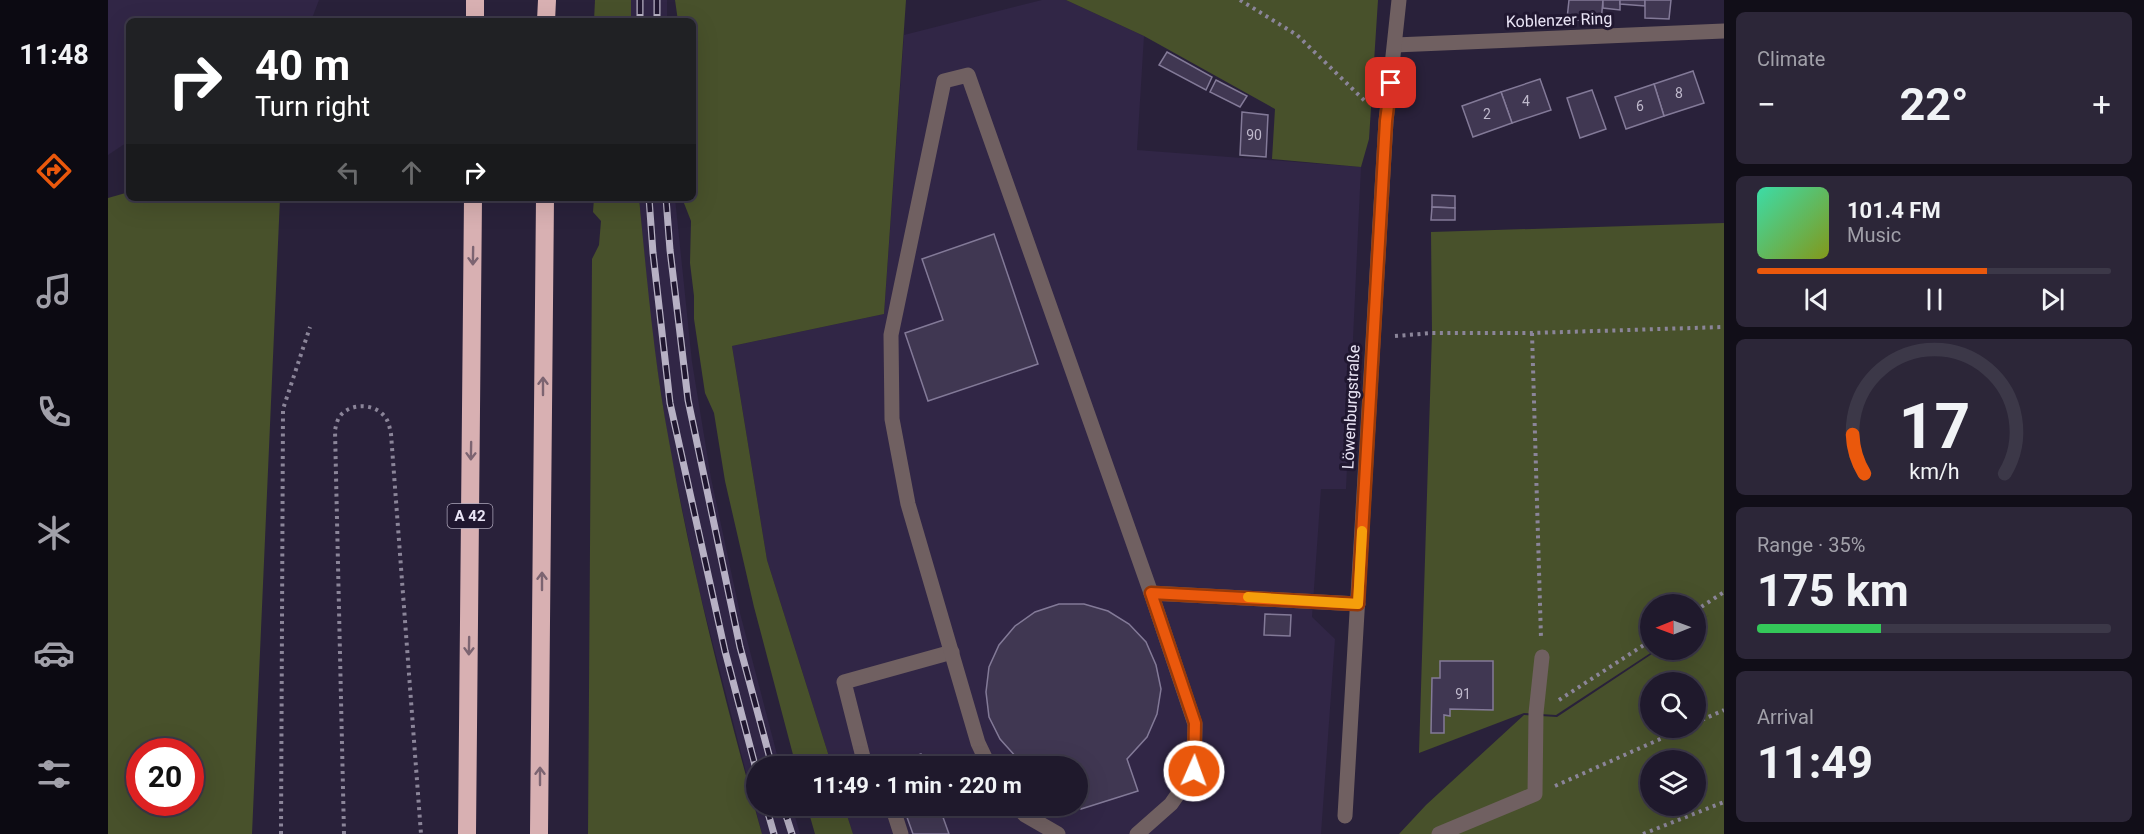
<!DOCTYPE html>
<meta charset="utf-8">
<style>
:root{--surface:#1f192c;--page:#2c2638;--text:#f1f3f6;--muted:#a1a0a9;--line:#3c3848;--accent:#ea580c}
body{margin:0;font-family:Roboto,sans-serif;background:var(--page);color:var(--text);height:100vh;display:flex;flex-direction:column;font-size:22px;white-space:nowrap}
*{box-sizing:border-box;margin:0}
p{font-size:20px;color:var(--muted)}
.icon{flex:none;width:33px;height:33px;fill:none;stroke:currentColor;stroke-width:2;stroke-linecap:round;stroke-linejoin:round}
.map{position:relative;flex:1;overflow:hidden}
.side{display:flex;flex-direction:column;gap:12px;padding:12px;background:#110e18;width:420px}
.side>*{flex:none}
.banner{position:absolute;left:18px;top:18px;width:570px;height:183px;border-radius:9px;box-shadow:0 6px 24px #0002,0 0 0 2px var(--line);background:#202124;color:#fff;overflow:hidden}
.needle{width:39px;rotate:269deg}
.controls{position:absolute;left:1532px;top:594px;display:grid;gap:12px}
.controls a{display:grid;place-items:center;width:66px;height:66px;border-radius:50%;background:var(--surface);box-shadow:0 6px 24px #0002,0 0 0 2px var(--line);font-size:30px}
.speed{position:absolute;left:18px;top:738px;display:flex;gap:12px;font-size:30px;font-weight:700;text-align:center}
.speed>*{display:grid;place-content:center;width:78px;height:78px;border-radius:50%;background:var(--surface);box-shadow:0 6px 24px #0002,0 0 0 2px var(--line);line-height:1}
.speed .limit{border:9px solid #d22;background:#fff;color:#111}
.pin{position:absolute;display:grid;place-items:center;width:51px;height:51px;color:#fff;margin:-26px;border-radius:12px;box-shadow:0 3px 9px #0006}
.me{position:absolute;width:66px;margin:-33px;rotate:2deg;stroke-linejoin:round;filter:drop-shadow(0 0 4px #0008)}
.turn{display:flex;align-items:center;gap:21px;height:126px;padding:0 30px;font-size:27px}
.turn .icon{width:78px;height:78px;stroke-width:2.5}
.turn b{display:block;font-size:42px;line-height:51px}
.lanes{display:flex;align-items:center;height:57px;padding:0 30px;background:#0003;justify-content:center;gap:30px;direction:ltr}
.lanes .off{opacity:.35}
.big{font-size:45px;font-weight:700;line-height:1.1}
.side .card{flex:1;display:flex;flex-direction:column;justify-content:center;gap:9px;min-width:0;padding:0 21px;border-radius:9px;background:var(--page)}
.side .dial{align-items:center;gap:0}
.dial svg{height:156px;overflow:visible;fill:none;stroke:var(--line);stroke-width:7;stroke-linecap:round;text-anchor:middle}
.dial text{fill:var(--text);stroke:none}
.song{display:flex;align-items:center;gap:18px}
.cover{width:72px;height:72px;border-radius:9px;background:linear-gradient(135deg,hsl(160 70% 55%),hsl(70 70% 35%))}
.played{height:6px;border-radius:3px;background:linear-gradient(90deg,var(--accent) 65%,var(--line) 65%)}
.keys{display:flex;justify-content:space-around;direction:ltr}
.heat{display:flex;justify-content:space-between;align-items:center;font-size:33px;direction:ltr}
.charge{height:9px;border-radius:4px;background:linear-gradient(90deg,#34c759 35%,var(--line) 0)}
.trip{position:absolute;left:638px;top:756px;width:342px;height:60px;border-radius:30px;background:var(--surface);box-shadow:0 6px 24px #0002,0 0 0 2px var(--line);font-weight:700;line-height:60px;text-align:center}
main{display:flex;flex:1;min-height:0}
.tab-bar{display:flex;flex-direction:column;width:108px;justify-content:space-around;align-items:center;background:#0c0a12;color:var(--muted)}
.tab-bar .icon{width:42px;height:42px}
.tab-bar .active{color:var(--accent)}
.tab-bar b{font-size:27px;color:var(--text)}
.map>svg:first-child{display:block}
</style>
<main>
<nav class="tab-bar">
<b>11:48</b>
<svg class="icon active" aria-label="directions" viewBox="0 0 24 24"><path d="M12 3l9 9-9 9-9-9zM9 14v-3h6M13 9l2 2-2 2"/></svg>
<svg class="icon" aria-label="music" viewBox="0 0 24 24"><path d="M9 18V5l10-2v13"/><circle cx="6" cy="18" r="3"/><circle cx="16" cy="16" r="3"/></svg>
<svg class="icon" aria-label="phone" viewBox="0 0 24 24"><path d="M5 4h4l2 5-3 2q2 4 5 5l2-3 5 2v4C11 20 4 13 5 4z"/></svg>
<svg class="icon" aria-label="climate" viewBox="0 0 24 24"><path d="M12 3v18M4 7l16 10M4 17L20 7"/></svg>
<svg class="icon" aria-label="car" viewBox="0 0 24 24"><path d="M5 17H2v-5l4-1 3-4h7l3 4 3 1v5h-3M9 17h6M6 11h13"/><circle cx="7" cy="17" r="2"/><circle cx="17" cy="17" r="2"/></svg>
<svg class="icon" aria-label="filters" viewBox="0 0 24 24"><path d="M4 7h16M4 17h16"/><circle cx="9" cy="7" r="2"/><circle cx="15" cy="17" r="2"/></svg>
</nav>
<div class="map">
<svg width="1616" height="834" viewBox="0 0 1616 834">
<rect width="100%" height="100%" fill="#29213a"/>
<g fill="#312646">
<path d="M0,0H211L203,21H21V141L0,155Z"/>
<rect x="523" y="0" width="36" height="21"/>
<path d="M934,0H958L1036,36L1029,150L1253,167L1238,489H1213L1204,617L1227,639L1213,834H745L736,806H969V798L973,809L1029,791L1019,759L1039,737L1049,714L1053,689L1048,665L1038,642L1021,624L1000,611L976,604H951L927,612L907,626L891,645L881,667L878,692L881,717L909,758L923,766H724L659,560L624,346L776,314L796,35Z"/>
<path d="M531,198H567L584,362L603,478L632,613L672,766H648V806H684L692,834H654L591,590L560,441L543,328Z"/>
</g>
<g fill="#48512b" fill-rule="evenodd">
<path d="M487,0H523V21H486Z"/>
<path d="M567,0H798L776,314L624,346L659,560L724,766H688L646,607L617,481L606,413L597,393L586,319V296L582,263L583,221L574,198H585V21H570Z"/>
<path d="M958,0H1270L1261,139L1253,167L1164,159L1167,109L1036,36Z"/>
<path d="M21,192V198H172L144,834H0V198ZM32,752H82V802H32Z"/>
<path d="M486,198H531C539,279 546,361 561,441C584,573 618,705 654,834H480L484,259L491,245L493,221L485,212Z"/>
<path d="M1616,223V834H1291L1318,805L1416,715L1449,717L1550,650H1587V624L1601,615L1587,623V604H1542V650H1547L1448,715L1416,713L1311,753L1324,333L1323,232ZM1542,682H1587V728H1542ZM1542,760H1587V806H1542Z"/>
<path d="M699,806H736L745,834H707Z"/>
</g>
<g fill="#403752" stroke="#837a98" stroke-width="1.5">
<path d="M1461,0H1495L1493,22L1459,19Z"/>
<path d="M1495,0H1512V10L1495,8Z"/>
<path d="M1512,0H1537V6L1512,4Z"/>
<path d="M1537,0H1563L1561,19L1537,18Z"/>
<path d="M1059,52L1104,77L1098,90L1051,65Z"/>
<path d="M1585,71L1596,103L1556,116L1546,84Z"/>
<path d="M1432,79L1443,110L1404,123L1393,92Z"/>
<path d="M1108,80L1139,96L1132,107L1102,92Z"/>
<path d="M1546,84L1556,116L1518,129L1507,97Z"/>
<path d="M1484,90L1498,129L1472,138L1459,98Z"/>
<path d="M1393,92L1404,123L1365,137L1354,106Z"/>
<path d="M1134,112L1160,115L1158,157L1132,155Z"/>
<path d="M1324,195L1347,196V208L1324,207Z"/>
<path d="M1324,207L1347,208V220H1323Z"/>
<path d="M886,234L930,364L820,401L797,333L835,320L814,259Z"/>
<path d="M951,604H976L1000,611L1021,624L1038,642L1048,665L1053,689L1049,714L1039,737L1019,759L1030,791L973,809L969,798V766H923L909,758L892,739L881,717L878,692L881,667L891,645L907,626L927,612Z"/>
<path d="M1157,614L1183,615L1182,636L1156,635Z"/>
<path d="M1332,661H1385V710L1342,709V716L1336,715V733H1323L1324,678H1332Z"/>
<path d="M813,754L818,766H782L781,765Z"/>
<path d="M795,806H831L841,834H805Z"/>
</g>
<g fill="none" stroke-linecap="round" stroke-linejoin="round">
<g stroke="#8b8599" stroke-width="4" stroke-dasharray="3 4.5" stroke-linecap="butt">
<path d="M1132,0L1189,35L1259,103"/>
<path d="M1424,333L1433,638"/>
<path d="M1287,336L1324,333H1424L1616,327"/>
<path d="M1587,611L1616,592"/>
<path d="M1451,700L1542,641"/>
<path d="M1587,723L1616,710"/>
<path d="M1447,786L1577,728"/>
<path d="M173,834L175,409L202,327"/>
<path d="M236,834L227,430C228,426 229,420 232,416C243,402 270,403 279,420C281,424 282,429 283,434L313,834"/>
<path d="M1535,834L1616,802"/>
</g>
<g stroke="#706061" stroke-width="15">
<path d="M1043,593L1250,604"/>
<path d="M764,766L756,761L736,682L844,652"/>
<path d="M881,766L870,743L800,504L784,419L783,335L836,81L860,75L1043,593L1087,724L1086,771L1063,804L1029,834"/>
<path d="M784,806L793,834"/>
<path d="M908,806L917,815L950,834"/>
<path d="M1331,834L1427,794L1428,713L1434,657"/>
</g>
<g stroke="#706061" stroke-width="15">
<path d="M1287,45L1616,31"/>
<path d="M1237,816L1278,121L1291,0"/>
</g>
<g stroke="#d8b0b2" stroke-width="18">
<path d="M367,21V0"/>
<path d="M438,21L439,0"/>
<path d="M359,834L365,198"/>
<path d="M431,834L437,198"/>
</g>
<g stroke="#b7b1c4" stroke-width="7">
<g id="rail">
<path d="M532,0V21"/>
<path d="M549,0V21"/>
<path d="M541,198L545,253L562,403L617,651L648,769"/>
<path d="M558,198L562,250L580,400L632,647L664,766"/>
<path d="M658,806L666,834"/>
<path d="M675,806L684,834"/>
</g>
</g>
<use href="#rail" stroke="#201730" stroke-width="4.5" stroke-dasharray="14" stroke-linecap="butt"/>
</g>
<defs><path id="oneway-shaft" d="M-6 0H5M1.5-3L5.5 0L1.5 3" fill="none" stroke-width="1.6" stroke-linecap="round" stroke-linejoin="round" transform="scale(1.5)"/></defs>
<g stroke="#7c6471">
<use href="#oneway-shaft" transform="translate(365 256) rotate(91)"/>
<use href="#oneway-shaft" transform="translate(435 386) rotate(-90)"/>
<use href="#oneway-shaft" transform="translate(363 451) rotate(91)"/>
<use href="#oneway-shaft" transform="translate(434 581) rotate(-90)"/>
<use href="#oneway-shaft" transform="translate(361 646) rotate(91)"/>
<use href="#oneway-shaft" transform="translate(432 776) rotate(-90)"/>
</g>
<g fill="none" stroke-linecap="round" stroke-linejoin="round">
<g stroke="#983908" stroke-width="15">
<path id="route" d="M1086,771L1087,723L1043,593L1250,604L1278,121L1283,83"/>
</g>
<use href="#route" stroke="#ea580c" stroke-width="10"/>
<path stroke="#f59e0b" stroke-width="10" d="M1140,597L1250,604L1254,531"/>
</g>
<g text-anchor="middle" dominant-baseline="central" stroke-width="6" stroke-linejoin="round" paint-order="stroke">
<g font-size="14" fill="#bfb9cc">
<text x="1571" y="93">8</text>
<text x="1418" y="101">4</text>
<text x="1532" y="106">6</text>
<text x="1379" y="114">2</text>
<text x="1146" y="135">90</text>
<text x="1355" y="694">91</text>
</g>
<rect fill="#201730" stroke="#ada6ba" stroke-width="1.5" x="339.5" y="504" width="45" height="24" rx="4.5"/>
<g font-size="15" font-weight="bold" fill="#e9e4f5">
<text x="362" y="516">A 42</text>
</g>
<g font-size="16" fill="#e9e4f5" stroke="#201730">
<text transform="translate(1451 20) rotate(-2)">Koblenzer Ring</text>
<text transform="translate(1243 407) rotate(-87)">Löwenburgstraße</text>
</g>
</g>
</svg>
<div class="controls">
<a><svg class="needle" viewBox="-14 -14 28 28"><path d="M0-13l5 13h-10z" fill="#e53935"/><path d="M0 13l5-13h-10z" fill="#a1a0a9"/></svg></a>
<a><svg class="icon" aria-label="search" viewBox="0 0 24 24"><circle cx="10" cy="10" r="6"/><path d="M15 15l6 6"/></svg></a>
<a><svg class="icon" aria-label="layers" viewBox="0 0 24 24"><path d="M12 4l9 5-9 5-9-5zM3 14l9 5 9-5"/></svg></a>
</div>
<div class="speed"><div class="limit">20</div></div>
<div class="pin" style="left:1283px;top:83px;background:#d93025"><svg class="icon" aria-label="arrive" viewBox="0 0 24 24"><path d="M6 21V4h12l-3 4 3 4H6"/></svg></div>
<svg class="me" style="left:1086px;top:771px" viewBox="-20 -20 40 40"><circle r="17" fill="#ea580c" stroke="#fff" stroke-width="3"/><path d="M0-11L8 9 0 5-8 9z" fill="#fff"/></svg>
<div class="trip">11:49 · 1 min · 220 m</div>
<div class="banner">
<div class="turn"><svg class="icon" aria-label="right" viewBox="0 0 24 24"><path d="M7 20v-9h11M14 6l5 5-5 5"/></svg><div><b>40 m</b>Turn right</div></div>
<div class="lanes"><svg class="icon off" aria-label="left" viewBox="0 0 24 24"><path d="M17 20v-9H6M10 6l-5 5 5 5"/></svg><svg class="icon off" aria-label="ahead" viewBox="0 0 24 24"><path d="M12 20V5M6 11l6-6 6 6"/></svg><svg class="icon" aria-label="right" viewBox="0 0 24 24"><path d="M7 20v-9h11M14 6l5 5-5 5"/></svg></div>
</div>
</div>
<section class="side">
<div class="card"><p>Climate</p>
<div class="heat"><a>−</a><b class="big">22°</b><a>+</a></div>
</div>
<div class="card">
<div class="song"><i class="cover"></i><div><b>101.4 FM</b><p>Music</p></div></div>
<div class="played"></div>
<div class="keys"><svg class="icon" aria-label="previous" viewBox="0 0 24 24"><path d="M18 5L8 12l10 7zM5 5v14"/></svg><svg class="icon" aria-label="pause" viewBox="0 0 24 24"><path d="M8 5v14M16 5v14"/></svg><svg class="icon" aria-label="next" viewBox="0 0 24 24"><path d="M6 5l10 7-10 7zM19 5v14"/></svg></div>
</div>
<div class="card dial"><svg viewBox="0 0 100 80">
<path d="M14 69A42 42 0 1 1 86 69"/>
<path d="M14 69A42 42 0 0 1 8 49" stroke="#ea580c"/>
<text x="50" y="56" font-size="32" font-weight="700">17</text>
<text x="50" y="72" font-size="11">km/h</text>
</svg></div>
<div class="card"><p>Range · 35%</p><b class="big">175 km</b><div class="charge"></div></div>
<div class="card"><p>Arrival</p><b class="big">11:49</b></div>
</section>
</main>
